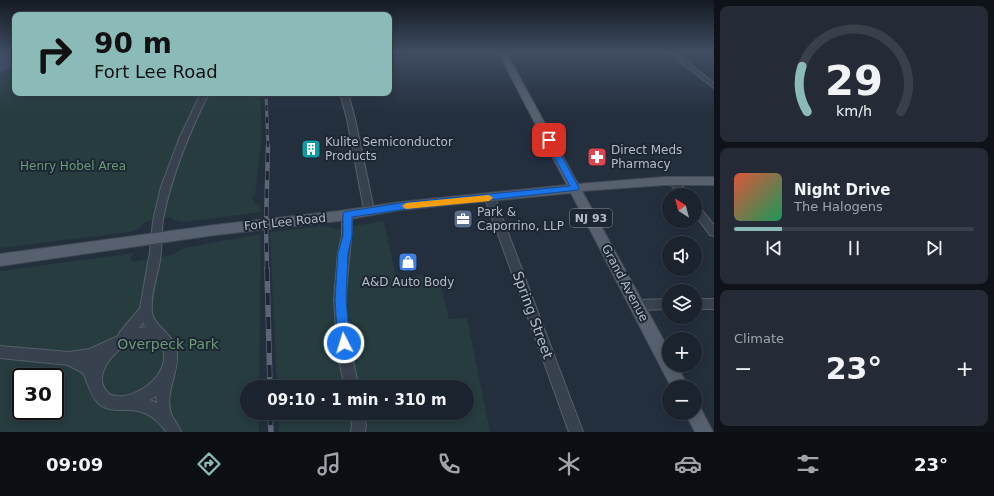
<!DOCTYPE html>
<meta charset="utf-8">
<style>
:root{--surface:#1b232e;--page:#242b36;--text:#f1f3f6;--muted:#a0a4aa;--line:#39404a;--accent:#8bbbb9}
body{margin:0;font-family:"DejaVu Sans",sans-serif;background:var(--page);color:var(--text);height:100vh;display:flex;flex-direction:column;font-size:15px;white-space:nowrap}
*{box-sizing:border-box;margin:0}
p{font-size:13px;color:var(--muted)}
.icon{flex:none;width:22px;height:22px;fill:none;stroke:currentColor;stroke-width:2;stroke-linecap:round;stroke-linejoin:round}
.map{position:relative;flex:1;overflow:hidden}
.details{display:flex;flex-direction:column;gap:6px;padding:6px;background:#0f1319;width:280px}
.details>*{flex:none}
.hud{position:absolute;left:12px;top:12px;width:380px;height:84px;border-radius:8px;box-shadow:0 2px 10px #0003,0 0 0 1px var(--line);background:#8bbbb9;color:#111;overflow:hidden}
.needle{width:26px;rotate:324deg}
.buttons{position:absolute;left:662px;top:188px;display:grid;gap:8px}
.buttons a{display:grid;place-items:center;width:40px;height:40px;border-radius:50%;background:var(--surface);box-shadow:0 2px 10px #0003,0 0 0 1px var(--line);font-size:20px}
.speed{position:absolute;left:12px;top:368px;display:flex;gap:8px;font-size:20px;font-weight:700;text-align:center}
.speed>*{display:grid;place-content:center;width:52px;height:52px;border-radius:50%;background:var(--surface);box-shadow:0 2px 10px #0003,0 0 0 1px var(--line);line-height:1}
.speed .limit{border:2px solid #111;border-radius:6px;background:#fff;color:#111}
.pin{position:absolute;display:grid;place-items:center;width:34px;height:34px;color:#fff;margin:-17px;border-radius:8px;box-shadow:0 2px 6px #0006}
.me{position:absolute;width:44px;margin:-22px;rotate:355deg;stroke-linejoin:round;filter:drop-shadow(0 0 3px #0008)}
.turn{display:flex;align-items:center;gap:14px;height:84px;padding:0 16px;font-size:18px}
.turn .icon{width:52px;height:52px;stroke-width:2.5}
.turn b{display:block;font-size:28px;line-height:34px}
.big{font-size:30px;font-weight:800;line-height:1.1}
.details .tile{flex:1;display:flex;flex-direction:column;justify-content:center;gap:6px;min-width:0;padding:0 14px;border-radius:8px;background:var(--page)}
.details .dial{align-items:center;gap:0}
.dial svg{height:104px;overflow:visible;fill:none;stroke:var(--line);stroke-width:7;stroke-linecap:round;text-anchor:middle}
.dial text{fill:var(--text);stroke:none}
.song{display:flex;align-items:center;gap:12px}
.cover{width:48px;height:48px;border-radius:6px;background:linear-gradient(135deg,hsl(10 70% 55%),hsl(150 70% 35%))}
.played{height:4px;border-radius:2px;background:linear-gradient(90deg,var(--accent) 20%,var(--line) 20%)}
.keys{display:flex;justify-content:space-around;direction:ltr}
.heat{display:flex;justify-content:space-between;align-items:center;font-size:22px;direction:ltr}
.trip{position:absolute;left:240px;top:380px;width:234px;height:40px;border-radius:20px;background:var(--surface);box-shadow:0 2px 10px #0003,0 0 0 1px var(--line);font-weight:800;line-height:40px;text-align:center}
.menu{display:flex;height:64px;justify-content:space-around;align-items:center;background:#0b0e12;color:var(--muted)}
.menu .icon{width:28px;height:28px}
.menu .active{color:var(--accent)}
.menu b{font-size:18px;color:var(--text)}
main{display:flex;flex:1;min-height:0}
.map>svg:first-child{display:block}
</style>
<main>
<div class="map">
<svg width="714" height="432" viewBox="0 0 714 432">
<rect width="100%" height="100%" fill="#242f3e"/>
<g fill="#263c3f" fill-rule="evenodd">
<path d="M15,64V93H260L262,134L255,195L252,198L255,204H259L261,212L184,222L173,220L172,217L145,222L138,230L130,232L0,248V74Z"/>
<path d="M384,221L396,277L430,275L440,282L449,319L467,318L490,432H279L278,413H467V387H277L270,232L324,226L336,229Z"/>
<path d="M261,234L259,387H247V413H259V432H0V271L135,253L130,257L133,262L171,255L184,248ZM21,377H55V411H21Z"/>
</g>
<path fill="#394c67" d="M0,52H15V64L0,74Z"/>
<g fill="none" stroke-linecap="round" stroke-linejoin="round">
<g stroke="#565f6c" stroke-width="2">
<g id="minor">
<path d="M667,52H674L714,83V88Z"/>
<path d="M201,93H209C189,133 172,174 163,219C161,233 162,247 160,261C157,277 150,296 152,312C154,327 174,333 177,353C179,374 163,395 172,416C175,422 179,426 181,432H166C157,418 145,410 128,410C118,410 106,411 98,403C90,395 88,383 83,373L68,365L0,358V346L69,352L90,349L118,336L120,332L140,308L150,252L153,221L161,187L179,139ZM143,322L145,327L139,328ZM146,339L158,341C180,367 138,403 111,395C91,381 108,358 123,347C130,342 138,340 146,339ZM156,396L157,403L150,400Z"/>
<path d="M340,93H348L355,119L374,210L372,213H366L364,210L347,119Z"/>
<path d="M673,178L676,179L689,195H679L668,181Z"/>
<path d="M490,194L495,198L583,432H569L485,198Z"/>
<path d="M695,204L698,205L714,225V236L710,235L695,215Z"/>
<path d="M347,211L351,212L352,215C352,243 347,270 346,298C345,328 352,359 359,387H345L338,357L334,300L338,253L342,236V215L343,212Z"/>
<path d="M669,299V309L637,310L633,309L631,305L633,301L637,300Z"/>
<rect x="695" y="299" width="19" height="10"/>
<path d="M350,413H364L366,425L365,432H351L352,425Z"/>
</g>
</g>
<g stroke="#414a57" stroke-width="2">
<g id="major">
<path d="M498,52H506L578,184L664,177H714V185H664L582,191L669,350V365H677L688,387H671L571,193L400,210L339,221L215,235L0,266V254L215,225L339,211L400,202L567,185Z"/>
<path d="M695,405L700,407L713,432H695L685,413H695Z"/>
</g>
</g>
<use href="#minor" fill="#38414e" fill-rule="evenodd"/>
<use href="#major" fill="#56606e" fill-rule="evenodd"/>
<g stroke="#5a6575" stroke-width="3">
<path id="rail-far2" d="M266,93L268,147"/>
</g>
<g stroke="#5a6575" stroke-width="4.5">
<path id="rail-far1" d="M267,270L266,224L268,146"/>
</g>
<g stroke="#5a6575" stroke-width="5.5">
<g id="rail">
<path d="M267,269L270,387"/>
<path d="M270,413L271,432"/>
</g>
</g>
<use href="#rail-far2" stroke="#1d2633" stroke-width="2" stroke-dasharray="6" stroke-linecap="butt"/>
<use href="#rail-far1" stroke="#1d2633" stroke-width="3" stroke-dasharray="9" stroke-linecap="butt"/>
<use href="#rail" stroke="#1d2633" stroke-width="4" stroke-dasharray="12" stroke-linecap="butt"/>
</g>
<linearGradient id="sky" x2="0" y2="1"><stop stop-color="#141a22"/><stop offset="0.46" stop-color="#3f4d63"/><stop offset="1" stop-color="#3f4d63" stop-opacity="0"/></linearGradient>
<rect width="714" height="113" fill="url(#sky)"/>
<path fill="#1a73e8" stroke="#114b97" d="M547,138H549L553,140L579,188L578,190L400,210L352,217V236L348,253L346,300L350,343L348,347L344,349L340,347L338,343L335,300L338,253L343,236V215L344,212L400,203L570,186L545,140Z"/>
<path fill="#f59e0b" d="M489,195L493,198L489,201L406,209L402,206L406,203Z"/>
<defs>
<g id="building-square" transform="scale(1)"><rect x="-9" y="-9" width="18" height="18" rx="4" fill="#0f9aa8" stroke="#1d2633"/><path d="M-4-6H4V6H1V3H-1V6H-4ZM-2.5-4.3h1.7v1.8h-1.7ZM.8-4.3h1.7v1.8H.8ZM-2.5-1h1.7V.8h-1.7ZM.8-1h1.7V.8H.8Z" fill="#fff"/></g>
<g id="pharmacy-square" transform="scale(1)"><rect x="-9" y="-9" width="18" height="18" rx="4" fill="#e0444e" stroke="#1d2633"/><path d="M-2-6h4v4h4v4h-4v4h-4v-4h-4v-4h4Z" fill="#fff"/></g>
<g id="office-square" transform="scale(1)"><rect x="-9" y="-9" width="18" height="18" rx="4" fill="#5c6f8a" stroke="#1d2633"/><path d="M-6-3h4V-5.5h4V-3h4V5H-6ZM-1-4.5V-3h2v-1.5ZM-6 0V1H6V0Z" fill="#fff"/></g>
<g id="shop-square" transform="scale(1)"><rect x="-9" y="-9" width="18" height="18" rx="4" fill="#3f7fe0" stroke="#1d2633"/><path d="M-5-2.5h2.3a2.7 3.5 0 0 1 5.4 0H5L5.5 6h-11ZM-1.5-2.5h3a1.5 2.3 0 0 0-3 0Z" fill="#fff"/></g>
</defs>
<g fill-rule="evenodd">
<use href="#building-square" x="311" y="149"/>
<use href="#pharmacy-square" x="597" y="157"/>
<use href="#office-square" x="463" y="219"/>
<use href="#shop-square" x="408" y="262"/>
</g>
<g text-anchor="middle" dominant-baseline="central" stroke-width="4" stroke-linejoin="round" paint-order="stroke">
<rect fill="#1d2633" stroke="#878f9c" stroke-width="1" x="570" y="209" width="42" height="18" rx="3"/>
<g font-size="11" font-weight="bold" fill="#b4bcc9">
<text x="591" y="218">NJ 93</text>
</g>
<g font-size="12" fill="#b4bcc9" stroke="#1d2633" text-anchor="start">
<text x="325" y="142">Kulite Semiconductor<tspan x="325" dy="14">Products</tspan></text>
<text x="611" y="150">Direct Meds<tspan x="611" dy="14">Pharmacy</tspan></text>
<text x="477" y="212">Park &amp;<tspan x="477" dy="14">Caporrino, LLP</tspan></text>
<text x="408" y="282" text-anchor="middle">A&amp;D Auto Body</text>
</g>
<g font-size="12" fill="#6b9a76" stroke="#1d2633">
<text x="73" y="166">Henry Hobel Area</text>
</g>
<g font-size="12" fill="#b4bcc9" stroke="#1d2633">
<text transform="translate(285 222) rotate(-6)">Fort Lee Road</text>
<text transform="translate(625 283) rotate(62)">Grand Avenue</text>
</g>
<g font-size="14" fill="#b4bcc9" stroke="#1d2633">
<text transform="translate(533 315) rotate(70)">Spring Street</text>
</g>
<g font-size="14" fill="#6b9a76" stroke="#1d2633">
<text x="168" y="344">Overpeck Park</text>
</g>
</g>
</svg>
<div class="buttons">
<a><svg class="needle" viewBox="-14 -14 28 28"><path d="M0-13l5 13h-10z" fill="#e53935"/><path d="M0 13l5-13h-10z" fill="#a0a4aa"/></svg></a>
<a><svg class="icon" aria-label="sound" viewBox="0 0 24 24"><path d="M4 9h4l5-4v14l-5-4H4zM17 9q2 3 0 6"/></svg></a>
<a><svg class="icon" aria-label="layers" viewBox="0 0 24 24"><path d="M12 4l9 5-9 5-9-5zM3 14l9 5 9-5"/></svg></a>
<a>+</a>
<a>−</a>
</div>
<div class="speed"><div class="limit">30</div></div>
<div class="pin" style="left:549px;top:140px;background:#d93025"><svg class="icon" aria-label="arrive" viewBox="0 0 24 24"><path d="M6 21V4h12l-3 4 3 4H6"/></svg></div>
<svg class="me" style="left:344px;top:343px" viewBox="-20 -20 40 40"><circle r="17" fill="#1a73e8" stroke="#fff" stroke-width="3"/><path d="M0-11L8 9 0 5-8 9z" fill="#fff"/></svg>
<div class="trip">09:10 · 1 min · 310 m</div>
<div class="hud">
<div class="turn"><svg class="icon" aria-label="right" viewBox="0 0 24 24"><path d="M7 20v-9h11M14 6l5 5-5 5"/></svg><div><b>90 m</b>Fort Lee Road</div></div>
</div>
</div>
<section class="details">
<div class="tile dial"><svg viewBox="0 0 100 80">
<path d="M14 69A42 42 0 1 1 86 69"/>
<path d="M14 69A42 42 0 0 1 10 34" stroke="#8bbbb9"/>
<text x="50" y="56" font-size="32" font-weight="700">29</text>
<text x="50" y="72" font-size="11">km/h</text>
</svg></div>
<div class="tile">
<div class="song"><i class="cover"></i><div><b>Night Drive</b><p>The Halogens</p></div></div>
<div class="played"></div>
<div class="keys"><svg class="icon" aria-label="previous" viewBox="0 0 24 24"><path d="M18 5L8 12l10 7zM5 5v14"/></svg><svg class="icon" aria-label="pause" viewBox="0 0 24 24"><path d="M8 5v14M16 5v14"/></svg><svg class="icon" aria-label="next" viewBox="0 0 24 24"><path d="M6 5l10 7-10 7zM19 5v14"/></svg></div>
</div>
<div class="tile"><p>Climate</p>
<div class="heat"><a>−</a><b class="big">23°</b><a>+</a></div>
</div>
</section>
</main>
<nav class="menu">
<b>09:09</b>
<svg class="icon active" aria-label="directions" viewBox="0 0 24 24"><path d="M12 3l9 9-9 9-9-9zM9 14v-3h6M13 9l2 2-2 2"/></svg>
<svg class="icon" aria-label="music" viewBox="0 0 24 24"><path d="M9 18V5l10-2v13"/><circle cx="6" cy="18" r="3"/><circle cx="16" cy="16" r="3"/></svg>
<svg class="icon" aria-label="phone" viewBox="0 0 24 24"><path d="M5 4h4l2 5-3 2q2 4 5 5l2-3 5 2v4C11 20 4 13 5 4z"/></svg>
<svg class="icon" aria-label="climate" viewBox="0 0 24 24"><path d="M12 3v18M4 7l16 10M4 17L20 7"/></svg>
<svg class="icon" aria-label="car" viewBox="0 0 24 24"><path d="M5 17H2v-5l4-1 3-4h7l3 4 3 1v5h-3M9 17h6M6 11h13"/><circle cx="7" cy="17" r="2"/><circle cx="17" cy="17" r="2"/></svg>
<svg class="icon" aria-label="filters" viewBox="0 0 24 24"><path d="M4 7h16M4 17h16"/><circle cx="9" cy="7" r="2"/><circle cx="15" cy="17" r="2"/></svg>
<b>23°</b>
</nav>
